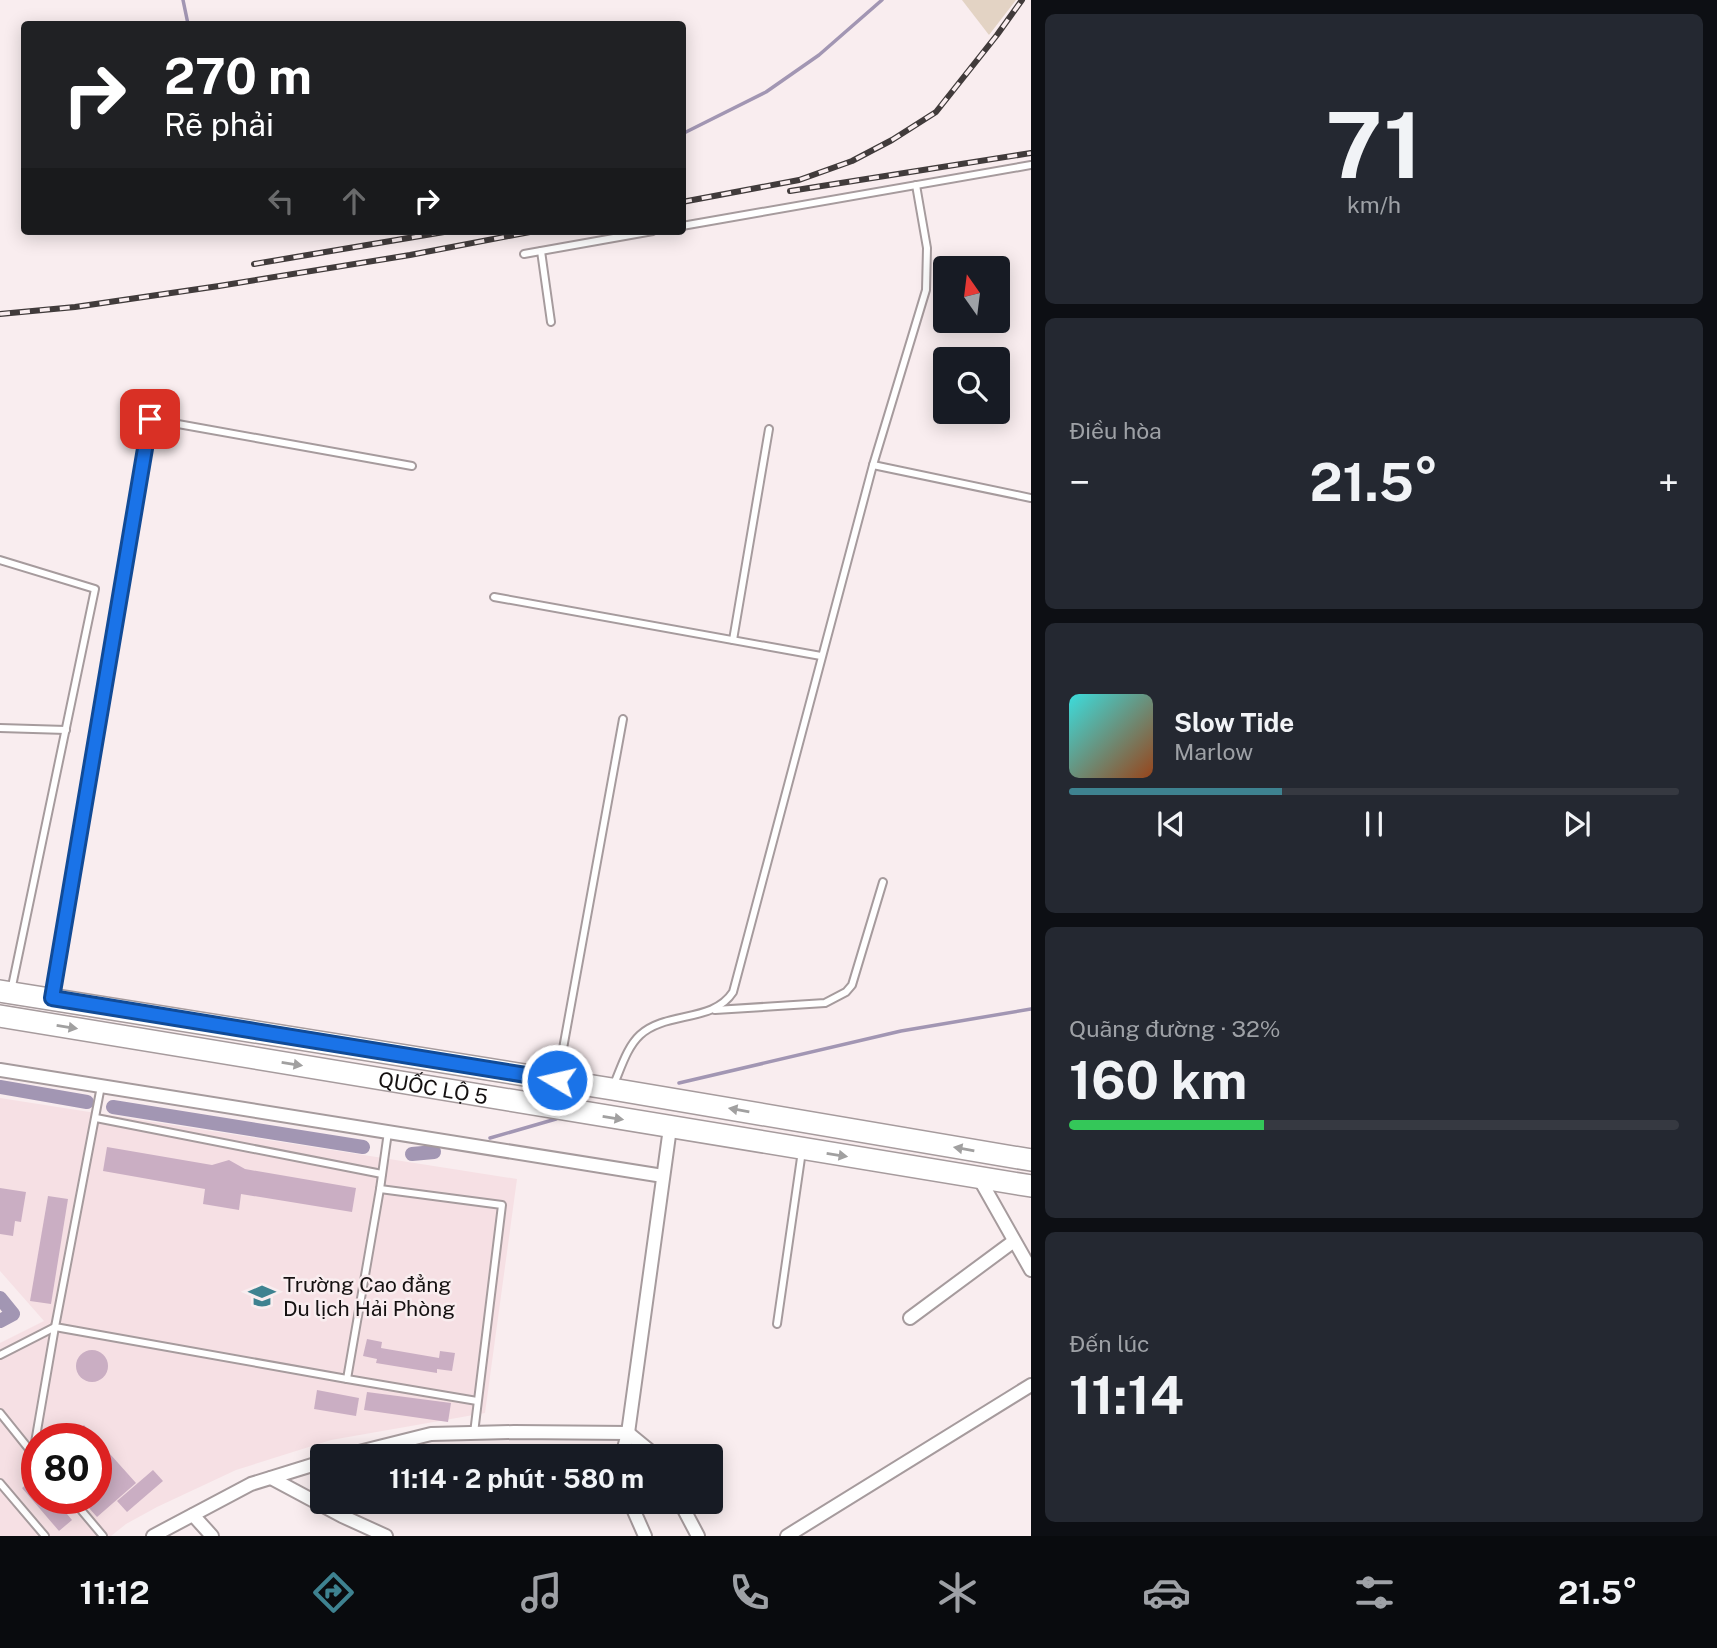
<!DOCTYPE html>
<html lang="vi">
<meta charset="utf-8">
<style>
:root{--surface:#171b24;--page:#242831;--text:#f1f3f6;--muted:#9ea1a6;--line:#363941;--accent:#3e8290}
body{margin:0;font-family:"Public Sans",sans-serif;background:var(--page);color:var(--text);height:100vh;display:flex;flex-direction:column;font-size:26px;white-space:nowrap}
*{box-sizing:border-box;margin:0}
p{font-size:23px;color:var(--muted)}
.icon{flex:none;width:38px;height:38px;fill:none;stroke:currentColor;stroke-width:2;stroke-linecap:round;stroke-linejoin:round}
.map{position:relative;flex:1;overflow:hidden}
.panel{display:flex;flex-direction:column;gap:14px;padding:14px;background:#0d0f14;width:686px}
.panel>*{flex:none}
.banner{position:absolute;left:21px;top:21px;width:665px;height:214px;border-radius:7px;box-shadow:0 4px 18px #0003;background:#202124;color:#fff;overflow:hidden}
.needle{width:46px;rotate:346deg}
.controls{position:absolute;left:933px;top:256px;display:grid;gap:14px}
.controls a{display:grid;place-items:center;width:77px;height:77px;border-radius:7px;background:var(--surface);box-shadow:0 4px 18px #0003;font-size:35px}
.speed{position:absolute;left:21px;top:1423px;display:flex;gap:14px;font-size:35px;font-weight:700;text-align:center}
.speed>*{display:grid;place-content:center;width:91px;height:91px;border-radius:50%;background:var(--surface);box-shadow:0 4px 18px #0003;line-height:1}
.speed .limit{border:10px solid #d22;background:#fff;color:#111}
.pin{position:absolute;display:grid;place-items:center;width:60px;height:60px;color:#fff;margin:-30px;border-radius:14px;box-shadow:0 4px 10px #0006}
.me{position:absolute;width:77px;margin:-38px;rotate:279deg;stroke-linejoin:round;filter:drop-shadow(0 0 5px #0008)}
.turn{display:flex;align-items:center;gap:24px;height:147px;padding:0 28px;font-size:32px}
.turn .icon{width:91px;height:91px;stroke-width:2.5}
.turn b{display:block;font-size:49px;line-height:60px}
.lanes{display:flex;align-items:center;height:66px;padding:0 28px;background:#0003;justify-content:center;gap:35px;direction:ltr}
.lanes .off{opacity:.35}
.big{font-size:52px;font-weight:700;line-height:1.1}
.panel .widget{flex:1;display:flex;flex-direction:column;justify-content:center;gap:10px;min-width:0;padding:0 24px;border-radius:10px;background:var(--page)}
.panel .dial{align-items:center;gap:0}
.dial b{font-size:91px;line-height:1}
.song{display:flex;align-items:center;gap:21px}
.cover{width:84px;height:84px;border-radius:10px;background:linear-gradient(135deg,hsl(180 70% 55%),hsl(20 70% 35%))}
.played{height:7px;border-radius:4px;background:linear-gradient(90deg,var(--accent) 35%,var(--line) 35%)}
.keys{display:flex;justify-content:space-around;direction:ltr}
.heat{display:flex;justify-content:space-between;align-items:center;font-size:38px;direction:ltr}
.charge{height:10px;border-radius:5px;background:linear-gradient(90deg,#34c759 32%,var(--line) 0)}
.trip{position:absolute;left:310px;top:1444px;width:413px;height:70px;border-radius:7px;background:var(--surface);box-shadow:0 4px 18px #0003;font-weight:700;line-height:70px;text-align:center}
.tab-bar{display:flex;height:112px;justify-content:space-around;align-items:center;background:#090b0e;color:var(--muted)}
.tab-bar .icon{width:49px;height:49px}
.tab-bar .active{color:var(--accent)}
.tab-bar b{font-size:32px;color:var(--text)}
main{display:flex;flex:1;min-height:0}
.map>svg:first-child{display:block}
</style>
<main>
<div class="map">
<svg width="1031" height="1536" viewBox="0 0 1031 1536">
<rect width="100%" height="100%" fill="#f9edef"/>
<path fill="#f6e0e4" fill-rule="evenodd" d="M0,1098L517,1179L485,1413L331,1440L236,1470L157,1507L126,1524L111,1536H0V1343L44,1321L0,1271ZM37,1438H96V1498H37Z"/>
<path fill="#e3d3c4" d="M962,0H1016L989,35Z"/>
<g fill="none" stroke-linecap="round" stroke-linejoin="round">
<g stroke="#a296b3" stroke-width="3.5">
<path d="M183,0L188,24"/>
<path d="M682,134L766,92L819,55L882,0"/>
<path d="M679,1083L901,1031L1031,1009"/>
<path d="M490,1138L556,1119"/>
</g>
<g stroke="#a296b3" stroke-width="14">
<path d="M0,1087L87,1102"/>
<path d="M113,1107L363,1147"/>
<path d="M412,1154L434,1152"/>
<path d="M0,1298L13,1314L0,1321"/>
</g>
</g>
<g fill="#caaec3">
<path d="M107,1147L212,1165L229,1160L245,1169L356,1188L352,1212L241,1194L239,1210L203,1204L205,1189L103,1171Z"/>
<path d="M0,1188L26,1192L21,1222L15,1221L13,1236L0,1234Z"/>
<path d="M48,1196L68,1199L51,1304L30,1301Z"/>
<path d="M367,1339L382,1342L381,1348L439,1358L440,1351L455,1353L452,1371L437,1369V1373L376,1363L377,1359L363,1356Z"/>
<circle cx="92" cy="1366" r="16"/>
<path d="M317,1390L359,1398L356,1416L314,1409Z"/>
<path d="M367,1392L451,1403L448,1422L364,1410Z"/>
<path d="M84,1425L136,1483L97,1517L80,1498H96V1438H68Z"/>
<path d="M153,1470L163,1481L127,1512L117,1501Z"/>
<path d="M37,1476V1498H58L60,1500L57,1502L72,1520L59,1531L22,1488Z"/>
</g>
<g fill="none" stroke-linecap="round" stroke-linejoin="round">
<g stroke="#a69b9d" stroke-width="10">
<g id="service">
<path d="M682,226L1031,165"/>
<path d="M541,251L551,322"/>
<path d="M524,254L653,231"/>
<path d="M873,465L1031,498"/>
<path d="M0,560L95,589L11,991"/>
<path d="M494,597L821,656"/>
<path d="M733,640L769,429"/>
<path d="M0,728L66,730"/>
<path d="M52,996L150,419L412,466"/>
<path d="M715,1010L825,1003L846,992L852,985L883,882"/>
<path d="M558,1076L623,719"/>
<path d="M614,1084C621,1068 627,1047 640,1035C666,1011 713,1023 733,992L873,465L926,290L927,248L916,185"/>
<path d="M101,1086L55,1327L347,1379L380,1189L388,1132"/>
<path d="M96,1118L382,1174"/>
<path d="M380,1189L502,1205L474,1433"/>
<path d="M777,1324L802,1151"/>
<path d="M0,1355L55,1327"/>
<path d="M347,1379L477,1401"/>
<path d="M0,1413L33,1454"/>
<path d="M37,1458L33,1454L55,1327"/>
<path d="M0,1483L45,1536"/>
<path d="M71,1498L103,1536"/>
</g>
</g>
<g stroke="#a69b9d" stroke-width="16">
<g id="minor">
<path d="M0,1070L663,1176"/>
<path d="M979,1178L1031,1270"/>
<path d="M910,1318L1014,1241"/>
<path d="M343,1456L431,1434L514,1432L628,1433L670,1128"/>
<path d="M622,1456L628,1433L656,1456"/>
<path d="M271,1478L342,1516L386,1536"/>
<path d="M630,1502L645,1536"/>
<path d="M680,1502L698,1536"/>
<path d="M193,1515L212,1536"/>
<path d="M153,1536L251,1484L322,1462"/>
<path d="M787,1536L1031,1385"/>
</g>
</g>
<g stroke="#a69b9d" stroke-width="24">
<g id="trunk">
<path d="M0,991L612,1089L1031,1160"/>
<path id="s1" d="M0,1016L1031,1186"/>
</g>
</g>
<use href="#service" stroke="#fff" stroke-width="6"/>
<use href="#minor" stroke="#fff" stroke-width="12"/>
<use href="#trunk" stroke="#fff" stroke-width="21"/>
<g stroke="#413b3b" stroke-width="6">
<g id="rail">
<path d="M790,191L1031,153"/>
<path d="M682,202L799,180L852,161L892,140L936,112L997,35L1022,0"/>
<path d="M254,264L450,231"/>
<path d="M0,314L75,307L219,286L410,255L535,231"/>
</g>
</g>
<use href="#rail" stroke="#f9edef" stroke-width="3.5" stroke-dasharray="10" stroke-linecap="butt"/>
</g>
<defs><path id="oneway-solid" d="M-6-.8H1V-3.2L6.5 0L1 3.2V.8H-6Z" transform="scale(1.75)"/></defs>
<g fill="#a1a0a0">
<use href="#oneway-solid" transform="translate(67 1027) rotate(9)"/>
<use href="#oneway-solid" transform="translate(292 1064) rotate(9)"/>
<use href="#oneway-solid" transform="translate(739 1110) rotate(-170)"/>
<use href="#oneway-solid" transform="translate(613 1118) rotate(9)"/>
<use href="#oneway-solid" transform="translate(964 1149) rotate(-170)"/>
<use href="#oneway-solid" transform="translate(837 1155) rotate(9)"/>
</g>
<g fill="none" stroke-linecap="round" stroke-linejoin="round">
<g stroke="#114b97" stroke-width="18">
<path id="route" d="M150,419L52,998L557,1080"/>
</g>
<use href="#route" stroke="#1a73e8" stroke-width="12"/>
</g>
<defs>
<g id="university-bare" transform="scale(2.1)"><path d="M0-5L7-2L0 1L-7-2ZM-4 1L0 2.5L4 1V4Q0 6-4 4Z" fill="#3e8290" stroke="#f9edef" stroke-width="2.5" paint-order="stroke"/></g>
</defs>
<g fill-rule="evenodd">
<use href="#university-bare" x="262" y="1296"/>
</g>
<g text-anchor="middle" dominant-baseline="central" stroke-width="5" stroke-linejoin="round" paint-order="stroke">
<g font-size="21" fill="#151111" stroke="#f9edef">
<text stroke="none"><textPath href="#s1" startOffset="439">QUỐC LỘ 5</textPath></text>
</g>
<g font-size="21" fill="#151111" stroke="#f9edef" text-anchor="start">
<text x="283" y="1284">Trường Cao đẳng<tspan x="283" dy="24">Du lịch Hải Phòng</tspan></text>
</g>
</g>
</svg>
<div class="controls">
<a><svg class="needle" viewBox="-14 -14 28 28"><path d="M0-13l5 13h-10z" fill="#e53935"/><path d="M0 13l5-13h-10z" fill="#9ea1a6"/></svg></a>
<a><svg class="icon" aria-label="search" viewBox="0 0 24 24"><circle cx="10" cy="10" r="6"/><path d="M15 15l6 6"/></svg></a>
</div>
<div class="speed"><div class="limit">80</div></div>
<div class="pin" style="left:150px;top:419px;background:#d93025"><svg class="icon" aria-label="arrive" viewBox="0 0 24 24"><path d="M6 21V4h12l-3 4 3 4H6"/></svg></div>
<svg class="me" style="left:557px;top:1080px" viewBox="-20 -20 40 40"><circle r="17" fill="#1a73e8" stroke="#fff" stroke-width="3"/><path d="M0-11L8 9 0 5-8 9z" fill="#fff"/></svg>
<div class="trip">11:14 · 2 phút · 580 m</div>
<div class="banner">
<div class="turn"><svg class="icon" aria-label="right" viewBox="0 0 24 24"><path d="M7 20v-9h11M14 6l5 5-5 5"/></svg><div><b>270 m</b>Rẽ phải</div></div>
<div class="lanes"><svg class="icon off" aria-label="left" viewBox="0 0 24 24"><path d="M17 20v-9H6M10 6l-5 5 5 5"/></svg><svg class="icon off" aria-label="ahead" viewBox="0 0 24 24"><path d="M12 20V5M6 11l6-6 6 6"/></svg><svg class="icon" aria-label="right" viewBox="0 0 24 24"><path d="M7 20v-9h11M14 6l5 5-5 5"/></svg></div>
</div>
</div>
<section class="panel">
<div class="widget dial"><b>71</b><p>km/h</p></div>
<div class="widget"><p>Điều hòa</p>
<div class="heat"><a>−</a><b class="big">21.5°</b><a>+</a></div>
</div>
<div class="widget">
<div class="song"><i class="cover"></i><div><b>Slow Tide</b><p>Marlow</p></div></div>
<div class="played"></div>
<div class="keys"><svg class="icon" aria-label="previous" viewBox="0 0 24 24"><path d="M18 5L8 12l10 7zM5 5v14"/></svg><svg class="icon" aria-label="pause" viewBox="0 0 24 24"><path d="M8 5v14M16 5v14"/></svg><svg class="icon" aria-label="next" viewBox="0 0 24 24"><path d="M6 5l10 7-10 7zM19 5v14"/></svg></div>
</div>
<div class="widget"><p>Quãng đường · 32%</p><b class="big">160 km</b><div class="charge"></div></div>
<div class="widget"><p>Đến lúc</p><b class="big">11:14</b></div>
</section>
</main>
<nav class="tab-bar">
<b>11:12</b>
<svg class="icon active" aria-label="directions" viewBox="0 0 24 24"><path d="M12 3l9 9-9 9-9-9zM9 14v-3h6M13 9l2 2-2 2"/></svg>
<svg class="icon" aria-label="music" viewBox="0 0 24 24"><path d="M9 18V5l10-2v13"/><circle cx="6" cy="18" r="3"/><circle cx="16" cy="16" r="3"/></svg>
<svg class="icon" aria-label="phone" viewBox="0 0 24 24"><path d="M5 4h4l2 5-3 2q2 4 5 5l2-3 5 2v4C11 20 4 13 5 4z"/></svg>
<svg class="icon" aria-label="climate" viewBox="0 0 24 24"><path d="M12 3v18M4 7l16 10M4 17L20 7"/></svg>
<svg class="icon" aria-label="car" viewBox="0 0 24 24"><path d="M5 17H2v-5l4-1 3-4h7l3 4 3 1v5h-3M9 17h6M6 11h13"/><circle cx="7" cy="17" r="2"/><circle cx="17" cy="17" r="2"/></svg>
<svg class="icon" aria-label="filters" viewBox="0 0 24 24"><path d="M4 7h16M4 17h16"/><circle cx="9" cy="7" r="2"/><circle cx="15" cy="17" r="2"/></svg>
<b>21.5°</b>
</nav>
